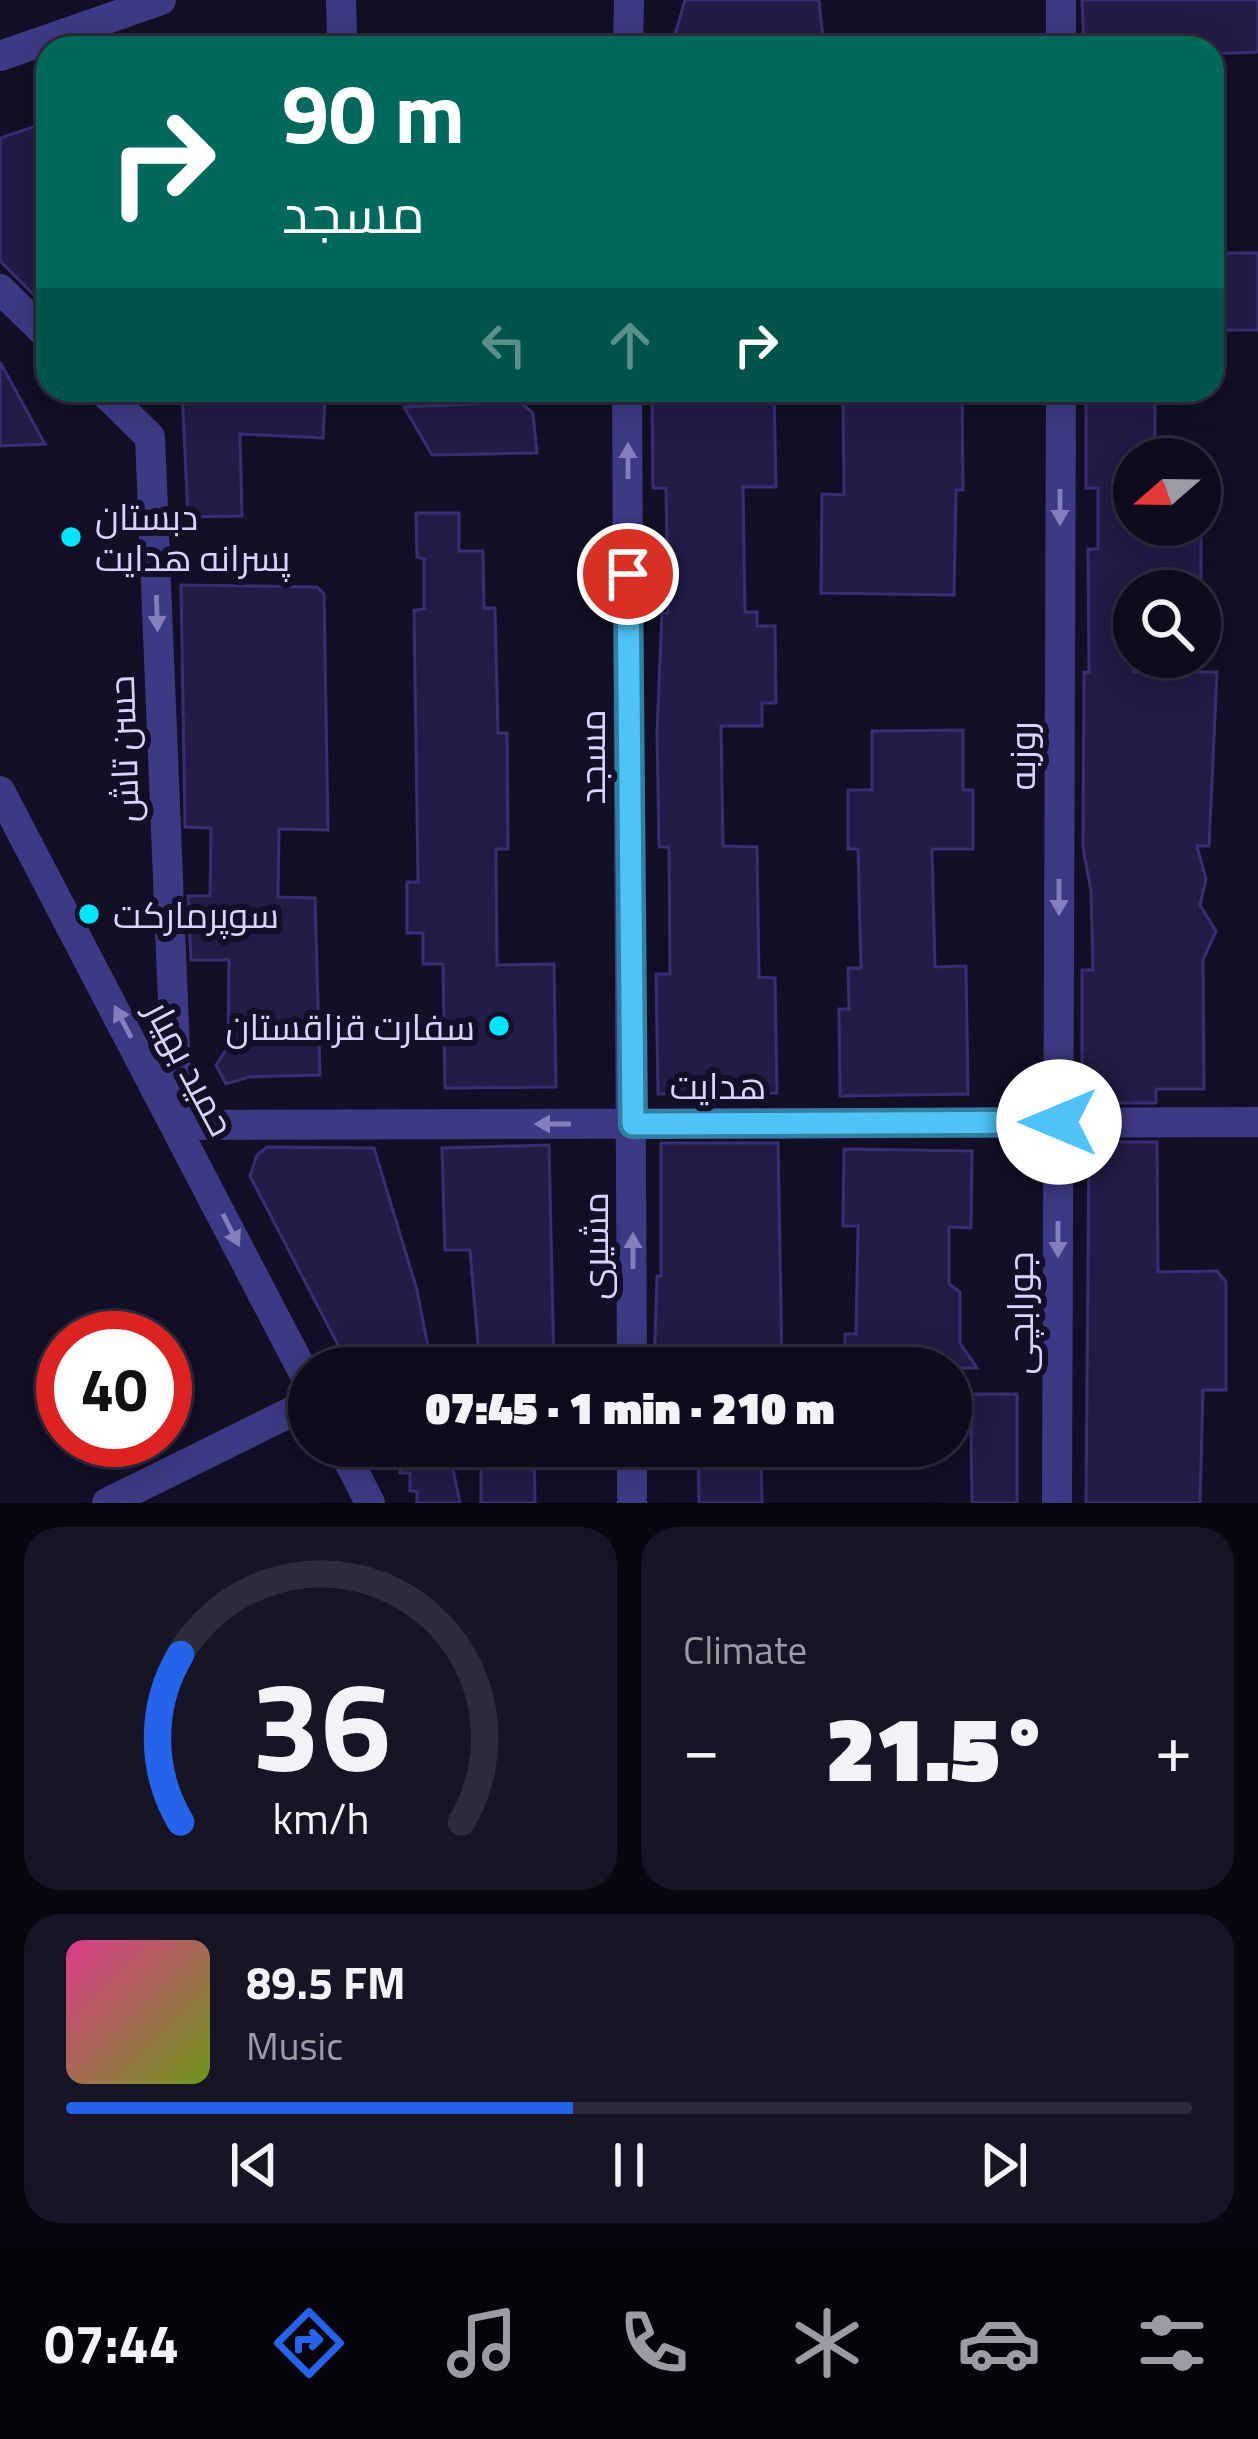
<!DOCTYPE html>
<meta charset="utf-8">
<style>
:root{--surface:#0e0b1c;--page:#171425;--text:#f1f3f6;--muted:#9b9ba3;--line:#2e2b3b;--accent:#2563eb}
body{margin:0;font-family:"Titillium Web",Cairo,sans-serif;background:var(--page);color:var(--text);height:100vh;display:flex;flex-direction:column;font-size:45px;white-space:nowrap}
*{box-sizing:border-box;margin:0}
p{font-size:39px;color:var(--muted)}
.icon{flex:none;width:66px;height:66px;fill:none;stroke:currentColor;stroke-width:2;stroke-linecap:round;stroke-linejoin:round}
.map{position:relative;height:1503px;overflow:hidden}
.panel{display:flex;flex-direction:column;gap:24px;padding:24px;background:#08060f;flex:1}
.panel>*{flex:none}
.top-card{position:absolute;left:36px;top:36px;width:1188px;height:366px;border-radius:36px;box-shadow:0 6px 30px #0003,0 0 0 3px var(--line);background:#00695c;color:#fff;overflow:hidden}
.needle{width:78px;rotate:250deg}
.controls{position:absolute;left:1113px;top:438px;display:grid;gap:24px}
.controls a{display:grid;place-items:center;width:108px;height:108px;border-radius:50%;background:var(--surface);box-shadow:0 6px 30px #0003,0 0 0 3px var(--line);font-size:60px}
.speed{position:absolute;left:36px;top:1311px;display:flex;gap:24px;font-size:60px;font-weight:700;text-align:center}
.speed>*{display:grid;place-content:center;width:156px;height:156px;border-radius:50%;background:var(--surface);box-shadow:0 6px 30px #0003,0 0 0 3px var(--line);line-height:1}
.speed .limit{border:18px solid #d22;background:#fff;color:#111}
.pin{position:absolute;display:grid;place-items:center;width:102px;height:102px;color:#fff;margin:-51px;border:6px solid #fff;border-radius:50%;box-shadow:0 3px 12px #0007}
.me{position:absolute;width:132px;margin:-66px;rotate:270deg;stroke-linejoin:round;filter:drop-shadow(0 0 9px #0008)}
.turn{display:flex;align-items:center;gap:42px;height:252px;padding:0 48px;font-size:54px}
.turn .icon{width:156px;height:156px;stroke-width:2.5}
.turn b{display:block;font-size:84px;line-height:102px}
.lanes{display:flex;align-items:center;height:114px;padding:0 48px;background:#0003;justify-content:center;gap:60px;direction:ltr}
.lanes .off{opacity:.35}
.big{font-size:90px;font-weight:800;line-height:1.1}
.panel .widget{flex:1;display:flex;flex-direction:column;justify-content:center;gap:18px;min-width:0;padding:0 42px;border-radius:36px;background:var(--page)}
.panel .dial{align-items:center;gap:0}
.dial svg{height:312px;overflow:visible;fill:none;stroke:var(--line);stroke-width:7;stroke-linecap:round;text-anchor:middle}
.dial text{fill:var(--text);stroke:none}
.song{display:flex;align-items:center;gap:36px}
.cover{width:144px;height:144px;border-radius:18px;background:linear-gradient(135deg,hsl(330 70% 55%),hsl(80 70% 35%))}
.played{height:12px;border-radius:6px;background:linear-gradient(90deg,var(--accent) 45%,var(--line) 45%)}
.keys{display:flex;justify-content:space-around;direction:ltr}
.heat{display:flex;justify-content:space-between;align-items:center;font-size:66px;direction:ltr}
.panel .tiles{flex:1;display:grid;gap:24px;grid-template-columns:1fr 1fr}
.widget:last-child{grid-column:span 2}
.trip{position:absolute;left:288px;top:1347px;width:684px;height:120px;border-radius:60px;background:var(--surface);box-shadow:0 6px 30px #0003,0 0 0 3px var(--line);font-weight:800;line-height:120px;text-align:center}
.tabs{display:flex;height:192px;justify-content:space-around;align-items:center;background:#06040b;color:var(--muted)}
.tabs .icon{width:84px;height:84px}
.tabs .active{color:var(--accent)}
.tabs b{font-size:54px;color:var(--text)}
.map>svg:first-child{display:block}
</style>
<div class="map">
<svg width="1258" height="1503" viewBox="0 0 1258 1503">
<rect width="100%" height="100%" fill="#130f26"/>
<g fill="#241b47" stroke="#3b2d73" stroke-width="3">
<path d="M685,0H819L824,48H671Z"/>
<path d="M1082,0H1258V52L1212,54V48L1177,44L1084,46Z"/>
<path d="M48,122V309L0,261V138Z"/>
<rect x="1212" y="253" width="46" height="77"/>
<path d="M0,362L45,444L0,446Z"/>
<path d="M182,390H290L289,398L325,399L323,438L240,434L242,516L188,517Z"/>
<path d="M652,390H774L776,487H743L745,612H757V626H775L776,703H762V726H721L723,846L757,847L759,977L775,978L777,1093L658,1094L656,974H670L669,847H659L657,733L662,613H668L666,488H653Z"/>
<path d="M843,390H962L963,490H956L954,595L821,593L822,494L844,495Z"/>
<path d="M1086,390H1155V459H1134V525H1201V591H1134V672H1217L1209,846H1197L1206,879L1200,905L1216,931L1203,960L1204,1089H1156V1103H1088V1090H1082V970H1093L1091,891L1083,848L1084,672H1089L1088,549H1098V488H1086Z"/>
<path d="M520,402L533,413L537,453L432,455L404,407Z"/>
<path d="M416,513H459V551H483L484,608H495L498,733H507L508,849H496L497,965L554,964L556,1087L445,1088L443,964H423V933H407V882H418L414,610L424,609V559L417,557Z"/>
<path d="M181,585L317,587L324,594L328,830L279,829L278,897L315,898L320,1075L249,1077L226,1084L216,1065L228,1047L229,960H191L188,896H210L211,828L185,827Z"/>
<path d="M963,730V790H973V849H932L935,967L966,966L968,1094L840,1096L839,1009H849L848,968H861L858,849H848V790H872V731Z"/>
<path d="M1089,1142H1157L1158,1272L1217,1271L1226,1282V1390H1203L1200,1503H1086Z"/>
<path d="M661,1143H778L782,1368H654L657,1276H661Z"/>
<path d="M549,1145L554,1368H480L470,1250H445L442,1148Z"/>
<path d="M267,1147L374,1148L417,1290L432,1368H350L250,1176L257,1155Z"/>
<path d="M844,1149L972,1151L971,1228L949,1227V1284L960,1292V1343L977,1368H845V1334H856L858,1226H843Z"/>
<path d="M951,1394H1017V1503H972L971,1425H951Z"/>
<path d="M400,1446H448L460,1503H417V1491H410V1473H400Z"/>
<path d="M481,1446H534L535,1503H481Z"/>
<path d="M698,1446H761L762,1503H699Z"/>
</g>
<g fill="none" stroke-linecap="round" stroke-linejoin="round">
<g stroke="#3d3a85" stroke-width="30">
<path d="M341,0L342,35"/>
<path d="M628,48L629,0"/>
<path d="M1061,48V0"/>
<path d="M0,56L161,0"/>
<path d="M0,289L48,336"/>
<path d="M102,390L150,437L178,1125"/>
<path d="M627,390L632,1368"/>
<path d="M0,791L309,1383"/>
<path d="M178,1125L1258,1122"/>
<path d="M341,1446L370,1503"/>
<path d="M107,1503L309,1403"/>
<path d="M632,1503V1446"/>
<path d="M1057,1503L1061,390"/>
</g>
</g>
<defs><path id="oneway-solid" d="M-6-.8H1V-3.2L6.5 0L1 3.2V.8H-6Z" transform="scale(3)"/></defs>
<g fill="#837fbc">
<use href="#oneway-solid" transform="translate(628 461) rotate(-90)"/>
<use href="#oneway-solid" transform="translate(1060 507) rotate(90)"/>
<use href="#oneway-solid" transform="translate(157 613) rotate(88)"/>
<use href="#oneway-solid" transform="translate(1059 897) rotate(90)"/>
<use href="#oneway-solid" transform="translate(123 1022) rotate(-118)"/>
<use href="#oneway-solid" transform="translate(553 1124) rotate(180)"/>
<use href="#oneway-solid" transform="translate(231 1230) rotate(63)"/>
<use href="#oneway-solid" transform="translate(1058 1239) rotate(90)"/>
<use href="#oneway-solid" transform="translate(633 1251) rotate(-90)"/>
</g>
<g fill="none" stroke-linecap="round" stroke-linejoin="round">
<g stroke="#337fa1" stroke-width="30">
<path id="route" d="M628,574L633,1124L1059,1122"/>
</g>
<use href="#route" stroke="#4fc3f7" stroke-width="21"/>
</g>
<g fill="#00e5ff" stroke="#130f26" stroke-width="4.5">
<circle cx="71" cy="537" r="12"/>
<circle cx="89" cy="914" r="12"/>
<circle cx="499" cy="1026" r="12"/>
</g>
<g text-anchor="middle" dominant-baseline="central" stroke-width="12" stroke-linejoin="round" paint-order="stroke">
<g font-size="36" fill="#d9d4ff" stroke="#130f26" text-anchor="start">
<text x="95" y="516">دبستان<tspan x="95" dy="41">پسرانه هدایت</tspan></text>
<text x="113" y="914">سوپرمارکت</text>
<text x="475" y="1026" text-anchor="end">سفارت قزاقستان</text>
</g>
<g font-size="36" fill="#d9d4ff" stroke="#130f26">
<text transform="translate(123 749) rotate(-92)">حسن تاش</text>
<text transform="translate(1021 756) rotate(-90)">روزبه</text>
<text transform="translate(591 757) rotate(-90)">مسجد</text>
<text transform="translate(191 1068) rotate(62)">حمید بهیار</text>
<text x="718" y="1085">هدایت</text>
<text transform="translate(594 1246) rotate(-90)">مشیری</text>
<text transform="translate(1019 1313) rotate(-90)">جورابچی</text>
</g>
</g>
</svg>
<div class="controls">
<a><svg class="needle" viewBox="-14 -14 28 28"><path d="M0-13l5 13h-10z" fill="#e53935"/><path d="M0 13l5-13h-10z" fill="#9b9ba3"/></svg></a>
<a><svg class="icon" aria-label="search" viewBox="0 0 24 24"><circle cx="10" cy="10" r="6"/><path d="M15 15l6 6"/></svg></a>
</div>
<div class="speed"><div class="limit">40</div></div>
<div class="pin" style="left:628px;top:574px;background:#d93025"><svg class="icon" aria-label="arrive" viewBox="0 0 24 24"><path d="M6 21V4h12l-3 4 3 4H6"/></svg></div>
<svg class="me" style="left:1059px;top:1122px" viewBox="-20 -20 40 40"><circle r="19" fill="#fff"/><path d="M0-13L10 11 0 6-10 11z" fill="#4fc3f7"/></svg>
<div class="trip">07:45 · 1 min · 210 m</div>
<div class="top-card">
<div class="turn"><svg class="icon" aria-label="right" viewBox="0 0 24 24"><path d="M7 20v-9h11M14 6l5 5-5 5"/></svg><div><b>90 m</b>مسجد</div></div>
<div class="lanes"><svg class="icon off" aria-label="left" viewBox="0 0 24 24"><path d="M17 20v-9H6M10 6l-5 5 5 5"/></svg><svg class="icon off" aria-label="ahead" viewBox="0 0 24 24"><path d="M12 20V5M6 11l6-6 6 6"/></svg><svg class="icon" aria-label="right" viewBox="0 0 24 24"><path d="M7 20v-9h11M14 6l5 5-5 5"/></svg></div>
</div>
</div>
<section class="panel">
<div class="tiles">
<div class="widget dial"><svg viewBox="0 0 100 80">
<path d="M14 69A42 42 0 1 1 86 69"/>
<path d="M14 69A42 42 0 0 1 14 26" stroke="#2563eb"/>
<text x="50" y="56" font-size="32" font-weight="700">36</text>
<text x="50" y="72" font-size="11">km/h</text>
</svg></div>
<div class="widget"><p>Climate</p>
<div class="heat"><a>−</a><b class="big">21.5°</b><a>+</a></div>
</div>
<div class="widget">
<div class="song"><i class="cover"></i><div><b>89.5 FM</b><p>Music</p></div></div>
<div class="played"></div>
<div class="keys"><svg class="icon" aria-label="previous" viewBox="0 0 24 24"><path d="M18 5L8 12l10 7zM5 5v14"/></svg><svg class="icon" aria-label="pause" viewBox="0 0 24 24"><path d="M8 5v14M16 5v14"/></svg><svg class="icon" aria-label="next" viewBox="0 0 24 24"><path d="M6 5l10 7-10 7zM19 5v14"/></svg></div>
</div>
</div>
</section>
<nav class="tabs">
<b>07:44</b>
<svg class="icon active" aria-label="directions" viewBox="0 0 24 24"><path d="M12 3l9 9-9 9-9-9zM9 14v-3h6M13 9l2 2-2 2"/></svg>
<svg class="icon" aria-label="music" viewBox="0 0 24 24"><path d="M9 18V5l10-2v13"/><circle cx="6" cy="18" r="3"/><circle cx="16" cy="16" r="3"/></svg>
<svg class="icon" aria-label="phone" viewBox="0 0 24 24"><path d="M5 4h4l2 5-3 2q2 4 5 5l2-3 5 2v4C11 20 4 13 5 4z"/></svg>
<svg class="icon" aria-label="climate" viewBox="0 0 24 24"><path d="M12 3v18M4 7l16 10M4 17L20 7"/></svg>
<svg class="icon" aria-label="car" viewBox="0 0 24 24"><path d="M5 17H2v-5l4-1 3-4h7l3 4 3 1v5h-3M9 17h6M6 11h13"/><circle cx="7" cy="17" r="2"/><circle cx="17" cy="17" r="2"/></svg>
<svg class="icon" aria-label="filters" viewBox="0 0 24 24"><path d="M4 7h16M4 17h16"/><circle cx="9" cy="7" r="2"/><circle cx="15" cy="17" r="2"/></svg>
</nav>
